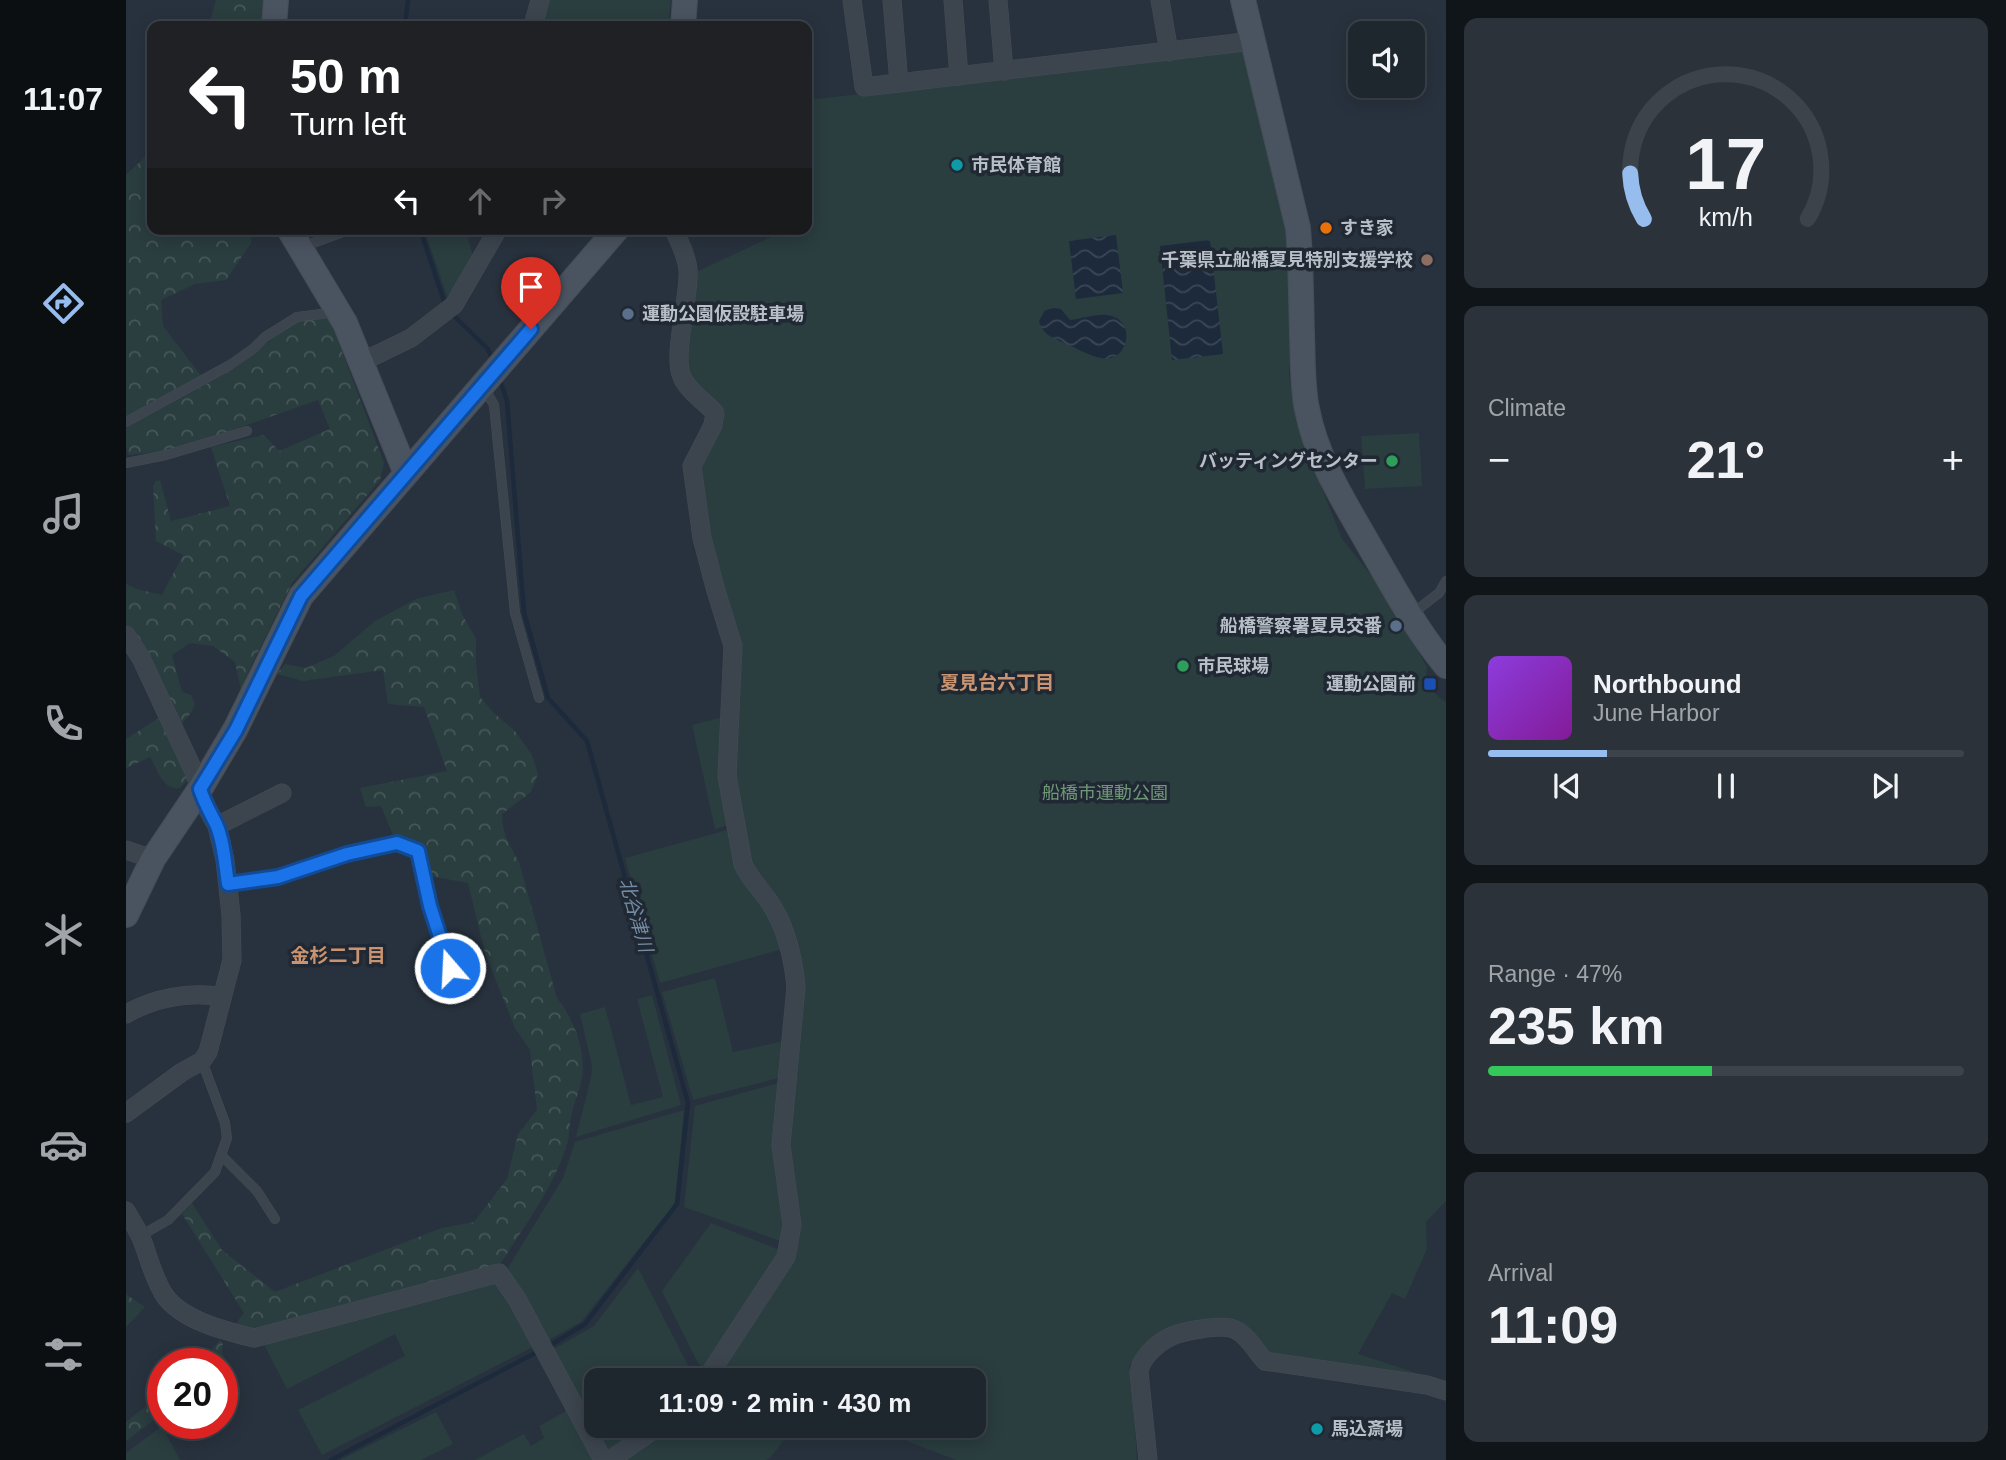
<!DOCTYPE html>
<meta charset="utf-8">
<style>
:root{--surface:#1e262e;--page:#2b323a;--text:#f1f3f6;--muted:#a1a5aa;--line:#3c434a;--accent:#97bcee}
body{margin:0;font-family:Helvetica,"Noto Sans JP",sans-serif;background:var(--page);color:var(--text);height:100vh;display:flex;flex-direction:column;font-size:26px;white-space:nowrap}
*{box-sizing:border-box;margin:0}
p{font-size:23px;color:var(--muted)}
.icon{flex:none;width:38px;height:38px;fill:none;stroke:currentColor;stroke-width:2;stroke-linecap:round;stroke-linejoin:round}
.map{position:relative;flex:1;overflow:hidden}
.drawer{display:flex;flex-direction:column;gap:18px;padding:18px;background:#101519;width:560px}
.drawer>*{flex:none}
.top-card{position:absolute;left:21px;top:21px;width:665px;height:214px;border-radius:14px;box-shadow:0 4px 18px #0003,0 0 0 2px var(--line);background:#202124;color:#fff;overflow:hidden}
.controls{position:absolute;left:1222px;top:21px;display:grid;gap:14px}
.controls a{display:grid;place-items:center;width:77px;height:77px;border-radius:14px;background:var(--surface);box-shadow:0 4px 18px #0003,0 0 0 2px var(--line);font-size:35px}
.speed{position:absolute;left:21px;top:1348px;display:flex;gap:14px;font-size:35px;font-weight:700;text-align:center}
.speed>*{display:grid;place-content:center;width:91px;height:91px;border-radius:50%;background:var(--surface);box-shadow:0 4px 18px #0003,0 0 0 2px var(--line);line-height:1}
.speed .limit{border:10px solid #d22;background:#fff;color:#111}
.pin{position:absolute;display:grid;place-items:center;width:60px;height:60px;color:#fff;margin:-72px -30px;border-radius:50% 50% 50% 0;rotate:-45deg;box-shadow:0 0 7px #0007}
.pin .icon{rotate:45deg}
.me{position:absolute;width:77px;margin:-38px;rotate:341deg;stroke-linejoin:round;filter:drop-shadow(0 0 5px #0008)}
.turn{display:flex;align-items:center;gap:24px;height:147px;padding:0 28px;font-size:32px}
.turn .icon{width:91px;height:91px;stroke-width:2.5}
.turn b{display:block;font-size:49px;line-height:60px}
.lanes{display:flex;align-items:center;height:66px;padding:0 28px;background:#0003;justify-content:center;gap:35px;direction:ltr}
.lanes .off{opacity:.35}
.big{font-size:52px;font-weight:800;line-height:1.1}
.drawer .widget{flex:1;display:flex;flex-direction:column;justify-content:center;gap:10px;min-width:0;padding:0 24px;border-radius:14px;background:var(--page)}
.drawer .dial{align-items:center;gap:0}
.dial svg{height:182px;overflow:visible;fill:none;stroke:var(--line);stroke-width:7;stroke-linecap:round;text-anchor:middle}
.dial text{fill:var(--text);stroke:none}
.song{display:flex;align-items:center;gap:21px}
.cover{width:84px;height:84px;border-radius:10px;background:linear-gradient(135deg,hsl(270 70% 55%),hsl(290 70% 35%))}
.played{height:7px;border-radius:4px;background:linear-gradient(90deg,var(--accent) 25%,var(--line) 25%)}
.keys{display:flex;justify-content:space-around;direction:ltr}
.heat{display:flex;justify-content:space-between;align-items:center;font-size:38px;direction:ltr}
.charge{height:10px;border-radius:5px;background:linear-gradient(90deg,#34c759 47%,var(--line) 0)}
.trip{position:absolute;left:458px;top:1368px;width:402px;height:70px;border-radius:14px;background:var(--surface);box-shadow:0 4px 18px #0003,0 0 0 2px var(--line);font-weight:800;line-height:70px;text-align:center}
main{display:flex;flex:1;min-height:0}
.menu{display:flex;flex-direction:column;width:126px;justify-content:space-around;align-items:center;background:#0c0f12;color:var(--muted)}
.menu .icon{width:49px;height:49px}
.menu .selected{color:var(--accent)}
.menu b{font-size:32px;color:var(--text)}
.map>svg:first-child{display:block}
</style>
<main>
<nav class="menu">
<b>11:07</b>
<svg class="icon selected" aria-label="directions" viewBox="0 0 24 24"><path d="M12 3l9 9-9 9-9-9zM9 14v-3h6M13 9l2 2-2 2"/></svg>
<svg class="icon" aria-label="music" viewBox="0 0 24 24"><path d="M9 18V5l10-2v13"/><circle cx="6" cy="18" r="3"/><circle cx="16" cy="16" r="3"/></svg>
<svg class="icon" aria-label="phone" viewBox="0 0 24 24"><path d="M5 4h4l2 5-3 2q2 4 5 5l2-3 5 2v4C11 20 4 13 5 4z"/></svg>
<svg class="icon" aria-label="climate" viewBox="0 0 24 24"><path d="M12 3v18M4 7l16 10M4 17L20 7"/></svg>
<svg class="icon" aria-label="car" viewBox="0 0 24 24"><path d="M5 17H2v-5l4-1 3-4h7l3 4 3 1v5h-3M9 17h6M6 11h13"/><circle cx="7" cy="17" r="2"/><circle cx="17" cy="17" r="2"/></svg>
<svg class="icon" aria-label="filters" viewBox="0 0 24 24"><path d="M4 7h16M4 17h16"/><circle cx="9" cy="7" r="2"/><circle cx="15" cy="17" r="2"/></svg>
</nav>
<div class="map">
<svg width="1320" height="1460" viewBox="0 0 1320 1460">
<defs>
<pattern id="forest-crowns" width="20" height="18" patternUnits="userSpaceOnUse" patternTransform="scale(1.75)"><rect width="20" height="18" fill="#2a3d3f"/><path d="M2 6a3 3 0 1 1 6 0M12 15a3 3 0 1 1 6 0" fill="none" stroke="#475759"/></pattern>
<pattern id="water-waves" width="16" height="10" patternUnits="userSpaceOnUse" patternTransform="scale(1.75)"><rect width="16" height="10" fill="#1c2a3b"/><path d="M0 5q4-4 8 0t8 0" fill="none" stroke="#3b4756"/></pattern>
</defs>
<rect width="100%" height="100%" fill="#28323e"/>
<g fill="#2a3d3f">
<path d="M420,0H545L542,26H413Z"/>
<path d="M1116,51L1156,208L1163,255V301L1165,322L1163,375L1166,395L1178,444L1216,539L1256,589L1301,667C1298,682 1307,694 1320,702V1201L1300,1222L1301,1249L1279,1299L1266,1293L1232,1354L1309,1379L1146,1356C1137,1344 1127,1327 1112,1321C1100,1317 1053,1323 1042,1329C1026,1336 1014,1353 1003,1366L1007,1391L1011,1460H830L757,1432L734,1426H849V1381H585L668,1254L660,1144L678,988L623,868L609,793L611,667L581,538L573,468L589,431L562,380L558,354L568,273L647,236L646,229H681V100Z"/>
<path d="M298,229H339L347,256L331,288L321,296Z"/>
<path d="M1293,433L1296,486L1239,489L1235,436Z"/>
<path d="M593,718L598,720L603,825L589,829L566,725Z"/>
<path d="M605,829L653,925L657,946L653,950L534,983L499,858Z"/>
<path d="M589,978L607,1052L659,1041L656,1077L567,1100L536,992Z"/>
<path d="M526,995L555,1105L450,1137L465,1078L466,1066L454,1014L479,1007L505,1105L537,1097L511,999Z"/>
<path d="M656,1082L660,1235L657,1242L558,1207L569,1106Z"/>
<path d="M558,1110L549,1203L455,1322L421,1341L380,1271L437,1178L449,1142Z"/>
<path d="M585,1223L654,1250L652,1259L581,1368H576L572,1363L536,1291Z"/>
<path d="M512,1268L570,1381H471V1426H527L484,1456L424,1351L468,1326Z"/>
<path d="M368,1278L411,1345L196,1455L172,1410L279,1356L269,1334L161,1389L136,1341Z"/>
<path d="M444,1409L470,1460H349L398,1434L405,1446L418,1438L413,1426Z"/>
<path d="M310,1412L327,1444L295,1460H214Z"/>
<path d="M36,1426L54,1460H0V1453Z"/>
<path d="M541,1426H669L644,1458L640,1460H497Z"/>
</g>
<g fill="url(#forest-crowns)">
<path d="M90,0H139L137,26H83Z"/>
<path d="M26,150V229H125V243L100,280L69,284L35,300L37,326L76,377L0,419V175Z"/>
<path d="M203,317L258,463L254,480L166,583L123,670L115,690L109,662L87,646L64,643L46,655L56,692L65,695L69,705L62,717L52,727L20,656L0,624V584L11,589L36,595L57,555L30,541L27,486L29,482L34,480L45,521L104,506L85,447L138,435L153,451L204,429L192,400L84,438L39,451L2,455L0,447V428L108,369L170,320Z"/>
<path d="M328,590L336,614L350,639V664L354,697L368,713L389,731L406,755L412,774L405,792L376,814C376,833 384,846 393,862L431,998C448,1019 462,1055 455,1082C453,1092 448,1102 446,1113C443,1123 444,1134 441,1144C429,1186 394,1233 370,1270L132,1329L108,1326L118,1313L56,1214L66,1203L96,1250L149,1292L316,1228L348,1222L381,1179L392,1134L411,1110L404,1050L389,1028L359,953L342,883L304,876L296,846L268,837L255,806L240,807L234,788L321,771L298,707L262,704L257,670L177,681L151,674L159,664L180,668L208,656L249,621L290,599Z"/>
<path d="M36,716L63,778L54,788C36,790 32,770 24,757L0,768V739Z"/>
<path d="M0,1292L1,1295L19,1307L0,1327Z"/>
<path d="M94,1340L97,1344L96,1352L101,1365L96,1369V1363H80L77,1360Z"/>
<path d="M37,1393V1413L0,1441V1422Z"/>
</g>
<g fill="url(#water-waves)">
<path d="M990,235L997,293L950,299L943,241Z"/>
<path d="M1084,240L1097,354L1046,360L1034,246Z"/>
<path d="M928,308L935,309L944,320C955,319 970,314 981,315C1011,318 1004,364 975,358C963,356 951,348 940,344C928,338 916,335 913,321L919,310Z"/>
</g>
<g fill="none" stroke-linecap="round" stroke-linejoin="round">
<g stroke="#1c2a3b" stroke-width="4.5">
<path d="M279,26L282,0"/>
<path d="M294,229L319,304"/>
<path d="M326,314L362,349L366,359"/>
<path d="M373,377L381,401L398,612L422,698L461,741L562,1103L551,1204L459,1324L423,1346"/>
<path d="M205,1460L415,1350"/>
</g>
<g stroke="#454d57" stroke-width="10">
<g id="lane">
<path d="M176,247L225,229"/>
<path d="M357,386L368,405L389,613L413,698"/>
<path d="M0,422L104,365L128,348L139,337L171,317L211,312"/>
<path d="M0,463L40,455L121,431"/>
<path d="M1287,613L1313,593L1320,581"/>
<path d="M102,884L152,877L221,854L271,843L292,851L304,906L324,968"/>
<path d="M95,1155L131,1191L149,1219"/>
<path d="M14,1236L42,1220L89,1172L101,1138L99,1123L76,1061"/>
</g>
</g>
<g stroke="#454d57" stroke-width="19">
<g id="street">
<path d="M726,0L738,87L1127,41"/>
<path d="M766,0L773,83"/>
<path d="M827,0L833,76"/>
<path d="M872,0L878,71"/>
<path d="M1034,0L1043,52"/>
<path d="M407,26L414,0"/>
<path d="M548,229C553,242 561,255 562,270C564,296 546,356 556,377C562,391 578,401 589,413L587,425L566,466L576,538L590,591L607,646L601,776L617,864C623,878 633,887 642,900C660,925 667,956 670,987L655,1145L666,1225L660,1257L579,1381"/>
<path d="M234,360L248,356L285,338L328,305L372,229"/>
<path d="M0,635L15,658L69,774L78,803L91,826L99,860L105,915L106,960L82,1052L76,1061L56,1072L0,1113"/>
<path d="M91,826L156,793"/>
<path d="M0,850L27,859"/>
<path d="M0,1014C28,998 64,991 95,997"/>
<path d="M0,1211C5,1220 12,1230 16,1240C23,1258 28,1280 39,1296C57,1321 100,1331 128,1338L373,1273L391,1299L477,1460"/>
<path d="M484,1460L533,1426"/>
<path d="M1022,1460L1013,1372C1015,1358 1031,1343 1044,1337C1056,1331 1092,1325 1104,1328C1119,1331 1129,1350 1139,1361L1301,1385L1320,1391"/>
</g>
</g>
<g stroke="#454d57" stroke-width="26">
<g id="secondary">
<path d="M1117,0L1172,228C1175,263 1175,299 1176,334C1177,359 1176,385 1181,409C1190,457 1216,498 1240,540C1265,583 1288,627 1320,666"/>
<path d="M148,26L150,0"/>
<path d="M557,26L559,0"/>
<path d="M163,229L219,323L280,473"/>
<path d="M0,915L27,859L74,789L109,730L175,596L491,229"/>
</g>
</g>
<use href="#lane" stroke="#3c444e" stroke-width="9"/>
<use href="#street" stroke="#3c444e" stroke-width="18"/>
<use href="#secondary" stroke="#4a5360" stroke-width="24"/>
</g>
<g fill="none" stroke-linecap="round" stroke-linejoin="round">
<g stroke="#114b97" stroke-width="18">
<path id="route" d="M324,968L304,906L292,851L271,843L221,854L152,877L102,884C99,865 98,842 90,824C84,812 78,802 74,789L110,730L175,596L405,329"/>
</g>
<use href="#route" stroke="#1a73e8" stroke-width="12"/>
</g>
<g fill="#0f9aa8" stroke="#202933" stroke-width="2.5">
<circle cx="831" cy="165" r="7"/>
<circle cx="1191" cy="1429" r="7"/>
</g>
<circle fill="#e8710a" stroke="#202933" stroke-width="2.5" cx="1200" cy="228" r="7"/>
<circle fill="#8d6e63" stroke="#202933" stroke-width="2.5" cx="1301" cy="260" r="7"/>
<g fill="#5c6f8a" stroke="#202933" stroke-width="2.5">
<circle cx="502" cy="314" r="7"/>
<circle cx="1270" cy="626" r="7"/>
</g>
<g fill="#2e9e5b" stroke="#202933" stroke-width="2.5">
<circle cx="1266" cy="461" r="7"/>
<circle cx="1057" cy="666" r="7"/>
</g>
<rect fill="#1a4fb4" stroke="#202933" stroke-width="2.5" x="1297" y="677" width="14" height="14" rx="3.5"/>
<g text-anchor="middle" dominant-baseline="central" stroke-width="7" stroke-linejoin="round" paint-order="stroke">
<g font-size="18" font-weight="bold" fill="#b8bfc8" stroke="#202933" text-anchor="start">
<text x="845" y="165">市民体育館</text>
<text x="1214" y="228">すき家</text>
<text x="1287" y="260" text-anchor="end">千葉県立船橋夏見特別支援学校</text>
<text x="516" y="314">運動公園仮設駐車場</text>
<text x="1252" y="461" text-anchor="end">バッティングセンター</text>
<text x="1256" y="626" text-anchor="end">船橋警察署夏見交番</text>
<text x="1071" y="666">市民球場</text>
<text x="1290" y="684" text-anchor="end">運動公園前</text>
<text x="1205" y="1429">馬込斎場</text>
</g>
<g font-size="18" fill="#719779" stroke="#202933">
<text x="979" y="793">船橋市運動公園</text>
</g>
<g font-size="19" font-weight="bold" fill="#cb9470" stroke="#202933">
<text x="871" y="682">夏見台六丁目</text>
<text x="212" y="955">金杉二丁目</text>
</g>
<g font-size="19" font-style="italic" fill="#758ba4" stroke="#202933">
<text transform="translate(510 915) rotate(74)">北谷津川</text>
</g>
</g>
</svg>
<div class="controls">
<a><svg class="icon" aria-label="sound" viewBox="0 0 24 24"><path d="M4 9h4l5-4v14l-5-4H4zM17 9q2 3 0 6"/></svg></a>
</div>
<div class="speed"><div class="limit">20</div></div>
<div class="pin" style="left:405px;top:329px;background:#d93025"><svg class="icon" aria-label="arrive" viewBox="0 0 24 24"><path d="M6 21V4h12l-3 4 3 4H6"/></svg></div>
<svg class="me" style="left:324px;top:968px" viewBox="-20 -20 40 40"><circle r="17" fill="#1a73e8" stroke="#fff" stroke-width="3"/><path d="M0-11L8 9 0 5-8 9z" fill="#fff"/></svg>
<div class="trip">11:09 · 2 min · 430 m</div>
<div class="top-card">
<div class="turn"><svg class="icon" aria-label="left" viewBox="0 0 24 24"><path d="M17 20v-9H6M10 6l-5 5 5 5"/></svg><div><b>50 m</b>Turn left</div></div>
<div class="lanes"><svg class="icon" aria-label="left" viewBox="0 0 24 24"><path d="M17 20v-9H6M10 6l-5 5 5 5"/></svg><svg class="icon off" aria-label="ahead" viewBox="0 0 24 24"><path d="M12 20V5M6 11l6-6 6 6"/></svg><svg class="icon off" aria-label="right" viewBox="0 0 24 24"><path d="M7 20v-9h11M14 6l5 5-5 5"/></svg></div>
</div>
</div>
<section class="drawer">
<div class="widget dial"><svg viewBox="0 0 100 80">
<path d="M14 69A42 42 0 1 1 86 69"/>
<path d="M14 69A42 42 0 0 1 8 49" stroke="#97bcee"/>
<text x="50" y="56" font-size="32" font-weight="700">17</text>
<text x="50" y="72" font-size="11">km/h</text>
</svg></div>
<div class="widget"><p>Climate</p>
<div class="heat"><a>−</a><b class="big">21°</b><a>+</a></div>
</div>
<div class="widget">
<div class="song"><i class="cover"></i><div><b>Northbound</b><p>June Harbor</p></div></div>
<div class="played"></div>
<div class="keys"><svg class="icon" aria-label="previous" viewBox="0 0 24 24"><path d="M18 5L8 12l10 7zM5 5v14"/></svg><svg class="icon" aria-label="pause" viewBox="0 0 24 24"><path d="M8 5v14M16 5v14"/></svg><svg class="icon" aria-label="next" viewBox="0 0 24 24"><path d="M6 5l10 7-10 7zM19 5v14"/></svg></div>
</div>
<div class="widget"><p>Range · 47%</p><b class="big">235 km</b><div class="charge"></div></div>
<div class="widget"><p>Arrival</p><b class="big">11:09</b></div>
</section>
</main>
